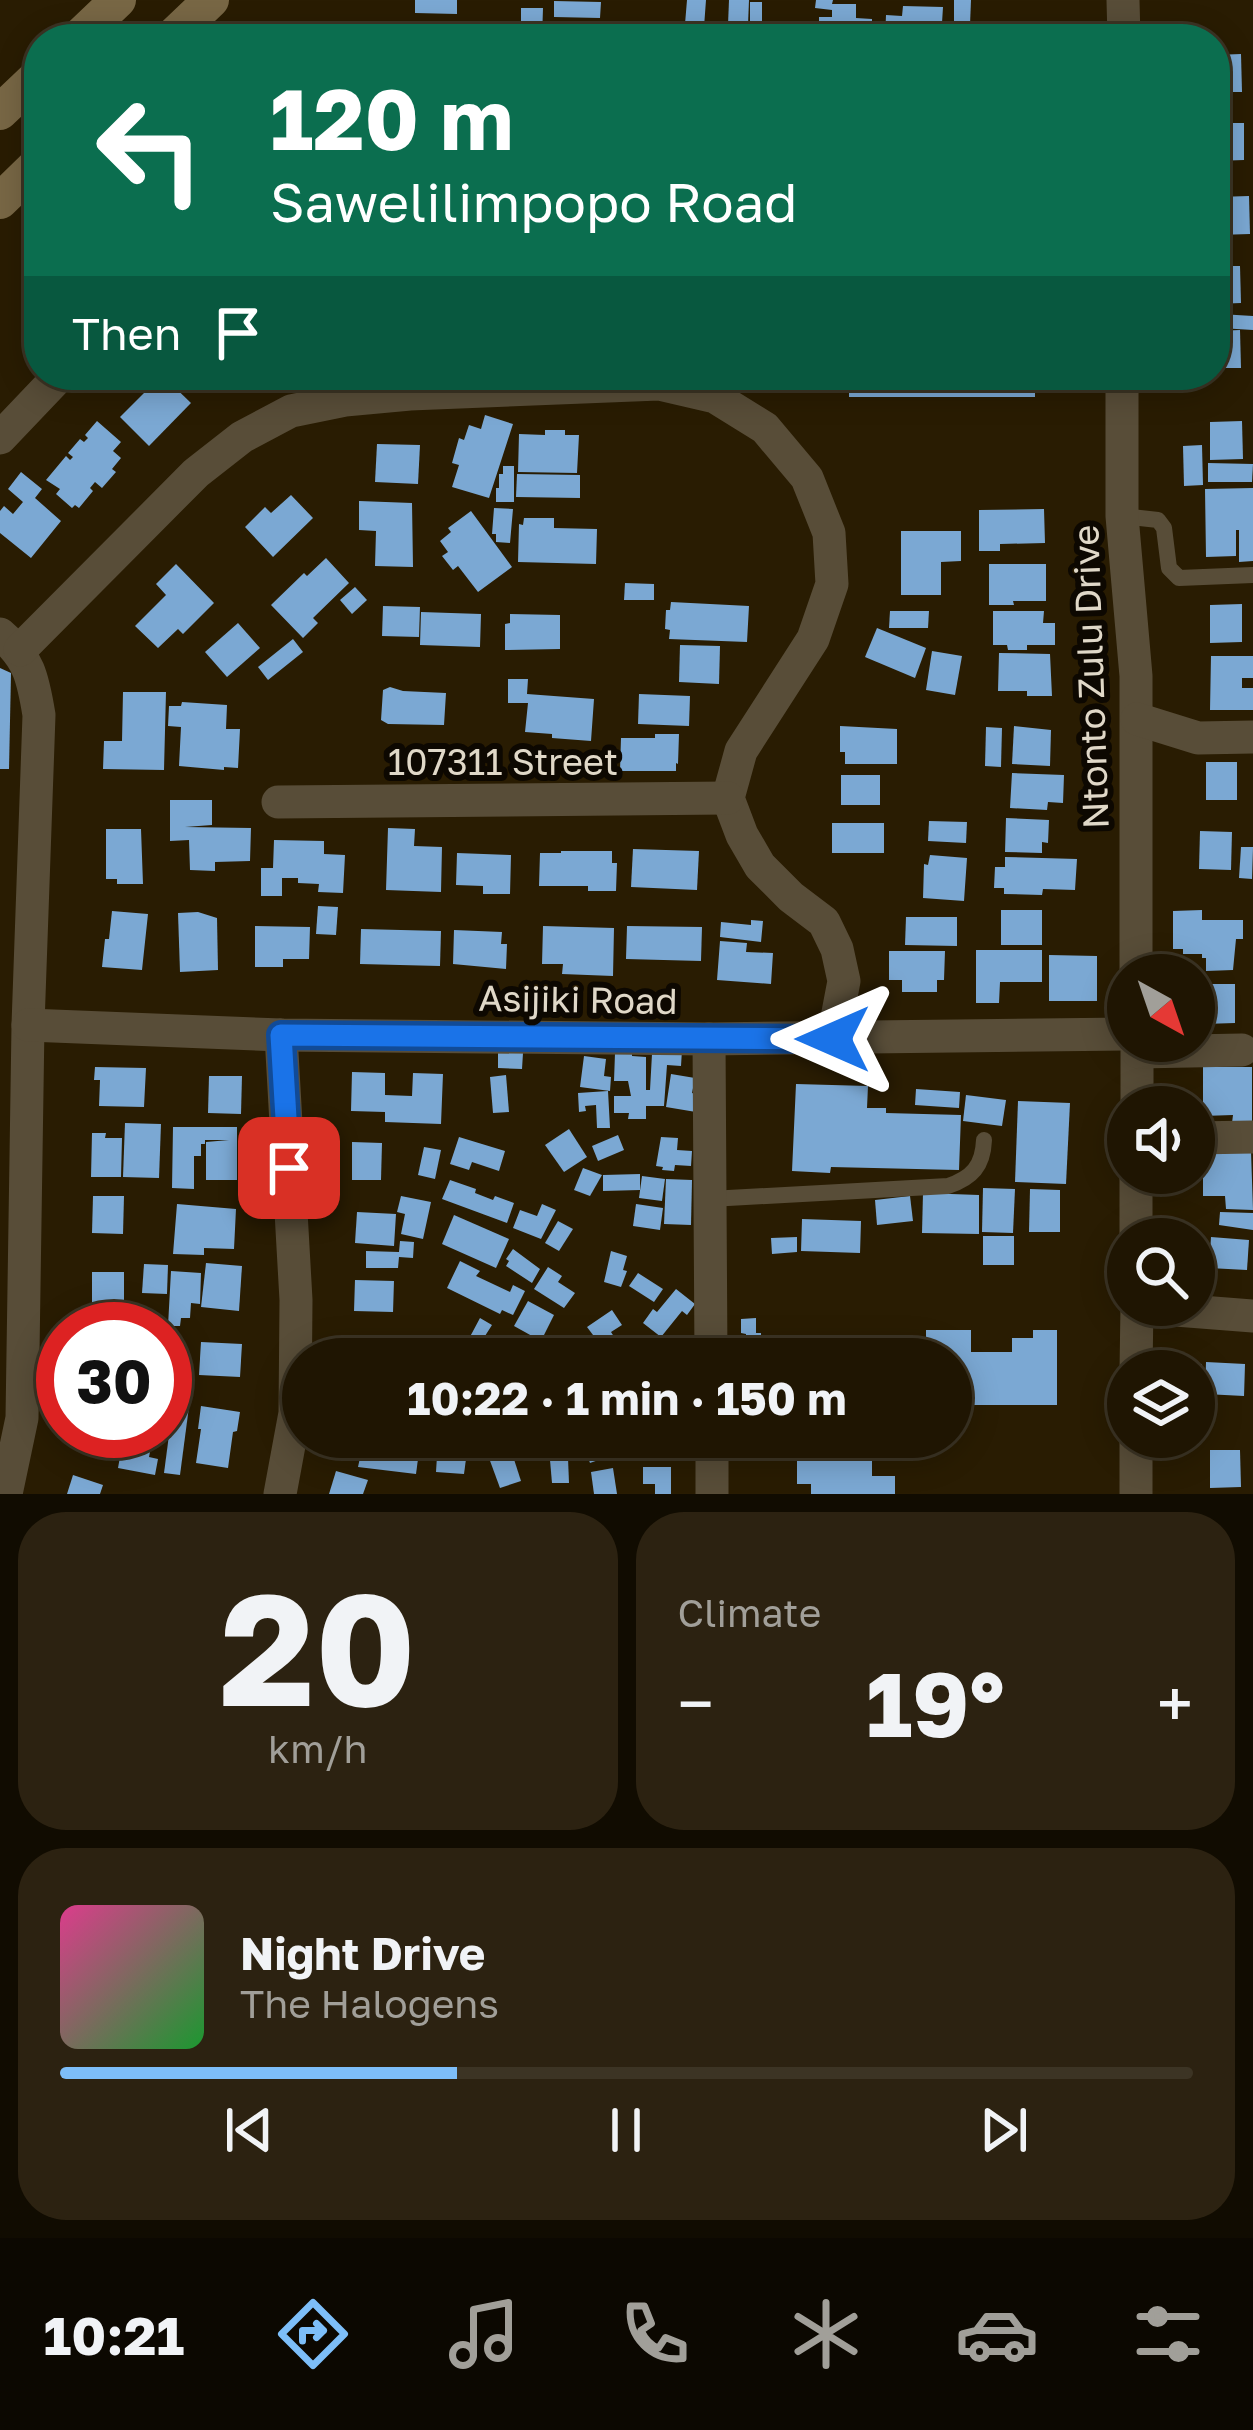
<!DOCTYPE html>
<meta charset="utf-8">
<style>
:root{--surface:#1f1502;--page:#2c2211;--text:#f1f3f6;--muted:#a19f99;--line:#3c3424;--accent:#7dbef9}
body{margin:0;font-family:"Golos Text",sans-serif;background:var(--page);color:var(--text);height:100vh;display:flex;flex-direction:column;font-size:45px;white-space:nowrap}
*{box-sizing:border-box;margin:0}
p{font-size:39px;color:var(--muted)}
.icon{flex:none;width:66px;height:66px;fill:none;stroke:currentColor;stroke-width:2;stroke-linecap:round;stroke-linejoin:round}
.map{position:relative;height:1494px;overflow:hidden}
.details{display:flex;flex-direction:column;gap:18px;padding:18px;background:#110c01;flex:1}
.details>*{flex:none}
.guide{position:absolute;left:24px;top:24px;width:1206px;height:366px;border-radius:48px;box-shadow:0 6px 30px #0003,0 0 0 3px var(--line);background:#0b6e4f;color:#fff;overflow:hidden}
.needle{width:78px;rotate:140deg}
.tools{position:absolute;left:1107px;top:954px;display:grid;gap:24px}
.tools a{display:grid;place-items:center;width:108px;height:108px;border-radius:50%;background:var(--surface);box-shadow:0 6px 30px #0003,0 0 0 3px var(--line);font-size:60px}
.speed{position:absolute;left:36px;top:1302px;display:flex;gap:24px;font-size:60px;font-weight:700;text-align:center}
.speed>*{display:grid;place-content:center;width:156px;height:156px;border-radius:50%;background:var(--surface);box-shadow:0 6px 30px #0003,0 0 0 3px var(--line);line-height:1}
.speed .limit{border:18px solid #d22;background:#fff;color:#111}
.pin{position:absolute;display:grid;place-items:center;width:102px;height:102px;color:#fff;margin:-51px;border-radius:24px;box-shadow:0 6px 18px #0006}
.me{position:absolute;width:132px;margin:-66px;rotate:270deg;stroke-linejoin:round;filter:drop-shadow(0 0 9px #0008)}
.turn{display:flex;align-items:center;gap:42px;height:252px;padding:0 48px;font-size:54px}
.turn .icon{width:156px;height:156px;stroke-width:2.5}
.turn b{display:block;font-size:84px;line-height:102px}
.then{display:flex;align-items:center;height:114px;padding:0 48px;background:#0003;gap:24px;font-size:45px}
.big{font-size:90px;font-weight:700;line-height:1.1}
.details .tile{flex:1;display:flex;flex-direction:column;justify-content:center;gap:18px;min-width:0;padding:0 42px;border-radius:48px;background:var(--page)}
.details .dial{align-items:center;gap:0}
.dial b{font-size:156px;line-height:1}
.song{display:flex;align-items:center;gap:36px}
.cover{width:144px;height:144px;border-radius:18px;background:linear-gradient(135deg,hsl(330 70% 55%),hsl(130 70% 35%))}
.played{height:12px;border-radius:6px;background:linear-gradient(90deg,var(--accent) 35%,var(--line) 35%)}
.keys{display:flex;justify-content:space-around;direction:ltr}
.heat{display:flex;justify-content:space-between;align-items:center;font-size:66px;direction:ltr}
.details .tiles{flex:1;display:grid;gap:18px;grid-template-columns:1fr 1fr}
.tile:last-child{grid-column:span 2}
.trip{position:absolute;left:282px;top:1338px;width:690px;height:120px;border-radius:60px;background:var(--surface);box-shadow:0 6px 30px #0003,0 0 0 3px var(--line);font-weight:700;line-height:120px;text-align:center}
.tab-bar{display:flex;height:192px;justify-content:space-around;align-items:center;background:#0c0801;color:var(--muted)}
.tab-bar .icon{width:84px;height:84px}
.tab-bar .active{color:var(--accent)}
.tab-bar b{font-size:54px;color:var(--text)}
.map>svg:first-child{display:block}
</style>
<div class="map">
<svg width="1253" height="1494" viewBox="0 0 1253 1494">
<rect width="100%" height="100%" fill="#291c02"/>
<g fill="#7ba8d3">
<path d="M415,0H457V14L415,13Z"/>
<path d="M687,0H706L704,27H732V39H694V25L685,24Z"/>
<path d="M729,0H749L748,25H728Z"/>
<path d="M816,0H833L832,4H856V18L872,19V39H819V17H832V10L815,8Z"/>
<path d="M954,0H971L970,25L954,24Z"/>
<path d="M554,1L601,2L600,18L554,17Z"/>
<path d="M750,2H762V22H802V39H763V31H750Z"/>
<path d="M903,6L943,7L941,39H885L886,15L902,16Z"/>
<path d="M521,8H543L542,39H531V25H521Z"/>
<path d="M557,25L596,27V39H556Z"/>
<path d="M490,26L529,28L528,39H490Z"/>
<rect x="417" y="27" width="39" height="12"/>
<rect x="623" y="27" width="39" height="12"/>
<path d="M972,27L1011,28L1010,39H971Z"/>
<path d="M1241,54L1242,92H1215V55Z"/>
<path d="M1215,123H1244V160L1215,161Z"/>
<path d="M1249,196L1250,234L1218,235L1217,197Z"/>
<path d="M1215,266H1240L1241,303L1215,304Z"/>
<path d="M1220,314L1253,316V330L1220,328Z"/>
<path d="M1240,330L1241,368H1215V331Z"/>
<path d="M162,375L191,403L149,446L120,417Z"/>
<rect x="849" y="375" width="186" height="22"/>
<path d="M485,415L513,424L489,498L452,487L459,465L452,463L459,438L464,440L469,425L481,429Z"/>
<path d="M97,421L121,442L113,451L121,458L112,469L116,472L102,488L95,482L90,488L93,491L79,508L75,505L72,508L56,494L60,489L46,480L66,456L70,460L73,457L68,453L80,439L84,442L88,438L85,435Z"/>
<path d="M1242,421L1243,459L1210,460V422Z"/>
<path d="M545,430H565V435H579L577,473L518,472L519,434L545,435Z"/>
<path d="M377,444L420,445L418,484L375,482Z"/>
<path d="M1202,445L1203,485L1184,486L1183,446Z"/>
<path d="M1208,463L1253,464L1252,482H1208Z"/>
<path d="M503,466H514V502H496V488H499V474H503Z"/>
<path d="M21,472L42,489L35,498L61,521L31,558L0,533V511L4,506L13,514L23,502L8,489Z"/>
<path d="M517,474L580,475V498L516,497Z"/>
<path d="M1253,488V561L1239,562V530H1236V556L1206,557L1205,489Z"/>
<path d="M291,495L313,518L273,557L245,527L265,507L271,513Z"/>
<path d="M359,501L412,503L413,567L375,566L376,531L359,530Z"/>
<path d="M494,508L513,509L510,543L496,542V534H492Z"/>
<path d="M1044,509L1045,543L1000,544V551H979V510Z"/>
<path d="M471,511L512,567L478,592L458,566L453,570L442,556L448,552L440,541L451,532L448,528Z"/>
<path d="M524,518H554V528L597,529L596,564L518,562L519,524L523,525Z"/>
<path d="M901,531H961V561L941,562V595H901Z"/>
<path d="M326,558L349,583L313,618L318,623L303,638L271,605L304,573L307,576Z"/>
<path d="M176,564L214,603L183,634L178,629L158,648L135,626L166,595L156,584Z"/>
<path d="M989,564H1046V601H1013L1014,605H989Z"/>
<path d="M625,583L654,584V600H624Z"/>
<path d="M355,587L367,600L352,614L340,600Z"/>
<path d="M671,602L749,606L747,642L669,639L670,630L665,629L666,610H670Z"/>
<path d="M1242,604V642L1210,643V605Z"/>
<path d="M383,606L420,607L419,637L382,636Z"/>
<path d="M890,611H929L928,628H889Z"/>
<path d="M993,611H1044L1043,623H1055V645H1027V650H1008L1007,645H993Z"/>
<path d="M421,612L481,614L480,647L420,645Z"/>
<path d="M510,614L560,615V649L505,650V624L510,623Z"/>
<path d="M238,623L260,648L227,677L205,652Z"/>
<path d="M877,628L926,648L915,678L865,657Z"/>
<path d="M293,639L303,652L268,680L258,667Z"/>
<path d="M680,645L720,646L719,684L679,682Z"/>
<path d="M932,651L962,656L955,695L926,690Z"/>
<path d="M999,653L1050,654L1052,696H1027V691H998Z"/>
<path d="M1211,656H1253V678H1242V688H1253V710H1210Z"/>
<path d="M0,668L11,673L9,769H0Z"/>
<path d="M508,679H528L527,694L594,699L591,741L552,738V734L525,732L528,703H508Z"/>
<path d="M390,687L403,691L446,693L444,725L388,724L381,720L383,690Z"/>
<path d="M123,692H166L164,770L103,769L104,741H122Z"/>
<path d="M639,694L690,696L689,726L638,724Z"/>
<path d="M182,702L227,705L226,729H240L238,768L224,767V770L179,766L181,727L168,726L169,706H181Z"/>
<path d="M840,726L897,729V764H845V752H840Z"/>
<path d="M1014,726L1051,730L1050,766L1012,764Z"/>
<path d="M986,727L1002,728L1001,767L985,766Z"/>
<path d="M655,734H679L678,764L676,763V771H620L621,738H655Z"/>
<rect x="1206" y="762" width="31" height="38"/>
<path d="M1012,773L1064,775L1063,803L1048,802L1047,810L1010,808Z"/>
<rect x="841" y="775" width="39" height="30"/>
<path d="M170,800H212V825L185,827L251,828L250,861L215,862V871L190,870L189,840L170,841Z"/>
<path d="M1006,818L1049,820L1048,843L1042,842V853L1005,852Z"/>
<path d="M929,821L967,822L966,843L928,841Z"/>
<rect x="832" y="823" width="52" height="30"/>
<path d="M388,828L415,829L414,846L442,847L441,892L386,890Z"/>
<path d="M106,829H141L143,884H117V879H106Z"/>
<path d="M1200,831L1232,832L1231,870L1199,869Z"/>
<path d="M274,840L324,841V854L345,855L343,893L318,892L319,884L298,883V878H282V896H261V868H273Z"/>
<path d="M1241,847H1253L1252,879L1239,878Z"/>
<path d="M633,849L699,851L697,890L631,887Z"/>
<path d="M561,851H612V863H617L616,891H588V886H539L540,853H561Z"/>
<path d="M457,853L511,855L510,894H483V886L456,885Z"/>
<path d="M930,855L967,858L964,901L923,898L924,864L928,865Z"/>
<path d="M1005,857L1077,859L1075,890L1043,889L1042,895L1004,894V888H994L995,867H1005Z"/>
<path d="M318,906L338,907L336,935L316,934Z"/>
<rect x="1001" y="910" width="41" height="35"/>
<path d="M1202,910V920H1243V939H1236L1233,970L1206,971V958H1202V954H1183V949H1173V911Z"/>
<path d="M112,911L148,914L142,970L102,967L105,939H109Z"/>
<path d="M198,912L217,918L218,970L180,972L178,913Z"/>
<path d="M906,917H957V946L905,945Z"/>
<path d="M751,920L763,921L761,942L720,937L721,922L751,925Z"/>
<path d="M255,926L310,927L309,959H283V967H255Z"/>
<path d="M543,926L614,928L613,976L562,974L563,964H542Z"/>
<path d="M627,926L702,927L701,961L626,959Z"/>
<path d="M361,929L441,931L440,966L360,964Z"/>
<path d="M454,930L502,932L501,944H507L506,969L453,964Z"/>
<path d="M720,941L747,943L746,952L773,953L771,984L717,980Z"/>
<path d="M976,950H1042V982H1000L999,1003H976Z"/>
<path d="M889,951H945L944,980H937V992H902V980H889Z"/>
<path d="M1049,955L1097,956V1001H1049Z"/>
<path d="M1204,984H1235V1023L1204,1024Z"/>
<path d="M682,1050L681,1066L667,1065L664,1106H646V1119H628L629,1113H614V1096H631L628,1081H614L615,1053L632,1052V1056L646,1057V1090H650L652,1054Z"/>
<path d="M498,1053H523L522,1069L498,1068Z"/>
<path d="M584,1056L606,1059L604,1076L611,1077L610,1091L580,1087Z"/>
<path d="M95,1067L146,1068L144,1107L99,1106L100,1080H94Z"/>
<path d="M1203,1067H1252V1122L1232,1123L1233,1115L1203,1116Z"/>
<path d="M352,1072L385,1073V1095L412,1096L413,1073L443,1074L441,1124L385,1122V1112L351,1111Z"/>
<path d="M671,1074L695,1078L692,1093L699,1095L696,1112L666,1107Z"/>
<path d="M506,1075L509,1112L493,1113L490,1077Z"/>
<path d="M209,1076H242L241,1114L208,1113Z"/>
<path d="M796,1084L868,1086L867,1108H886V1113L961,1115L959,1170L831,1167L830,1173L792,1171Z"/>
<path d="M916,1089L960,1092L959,1108L915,1105Z"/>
<path d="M608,1091L610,1128H597L596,1105L585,1106L586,1111L579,1112L578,1093Z"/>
<path d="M966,1095L1006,1100L1002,1126L963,1121Z"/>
<path d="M1018,1101L1070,1103L1066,1184L1015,1182Z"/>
<path d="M125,1123L161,1124L159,1178L123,1177Z"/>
<path d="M173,1127H237V1180H206V1142L229,1140H205V1144H201V1156H194V1189L172,1188Z"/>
<path d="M569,1129L587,1157L564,1172L545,1145Z"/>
<path d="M92,1133H106L105,1138H122L121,1177H91Z"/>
<path d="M618,1135L624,1150L598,1161L592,1146Z"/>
<path d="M459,1137L505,1151L499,1171L472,1162L469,1170L450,1164Z"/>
<path d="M661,1137L678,1138L677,1150L692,1151L691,1166L675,1165L674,1171L662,1170L663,1167L656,1166Z"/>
<path d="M352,1142L382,1143L381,1180H352Z"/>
<path d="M424,1147L441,1150L435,1179L418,1175Z"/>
<path d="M1203,1150L1251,1151L1253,1210L1226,1209L1225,1196H1203Z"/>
<path d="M583,1168L602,1175L590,1196L574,1190Z"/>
<path d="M640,1174V1190L603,1191V1175Z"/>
<path d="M642,1176L665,1179L662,1201L639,1198Z"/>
<path d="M666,1179L692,1180L691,1225L664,1224Z"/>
<path d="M450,1180L476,1189L475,1193L493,1200L495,1196L514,1203L507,1223L442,1199Z"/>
<path d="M983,1188L1015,1189L1013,1233L982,1232Z"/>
<path d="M1030,1189L1060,1190V1232H1029Z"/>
<path d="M923,1193L979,1195V1234L922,1233Z"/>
<path d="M93,1196H124L123,1234L92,1233Z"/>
<path d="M401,1196L431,1202L423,1239L401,1234L405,1214L397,1212Z"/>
<path d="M910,1196L913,1221L877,1225L875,1200Z"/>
<path d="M177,1204L236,1209L234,1249L204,1248V1255L173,1254Z"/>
<path d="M542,1204L556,1210L541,1239L513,1228L520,1210L537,1216Z"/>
<path d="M636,1204L663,1208L660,1230L633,1226Z"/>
<path d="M357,1212L396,1214L394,1246L355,1243Z"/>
<path d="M1220,1212L1253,1213V1230L1219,1225Z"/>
<path d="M454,1215L509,1239L496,1268L442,1244Z"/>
<path d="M802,1219L861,1221L860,1253L801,1251Z"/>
<path d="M558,1221L573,1229L559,1251L545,1243Z"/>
<rect x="983" y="1236" width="31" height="29"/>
<path d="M797,1237V1252L772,1254L771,1238Z"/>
<path d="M1211,1237L1249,1240L1247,1270L1209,1268Z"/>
<path d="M400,1241L414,1242L413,1258L399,1257L398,1268H366V1251L399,1252Z"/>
<path d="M513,1249L540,1269L532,1283L506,1266L509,1261L506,1259Z"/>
<path d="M611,1251L627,1256L623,1270L627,1271L621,1287L604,1282Z"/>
<path d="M460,1261L480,1271L476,1276L510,1292L513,1285L525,1291L513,1315L502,1310L500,1314L447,1288Z"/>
<path d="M206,1263L242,1266L239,1311L201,1307Z"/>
<path d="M144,1264L168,1265L167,1294L142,1293Z"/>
<path d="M548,1267L562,1276L558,1282L575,1293L564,1308L534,1289Z"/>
<path d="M171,1271L201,1273L200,1304L191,1303L190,1318H181L180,1326H168Z"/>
<path d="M92,1272H124V1309L92,1310Z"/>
<path d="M638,1273L663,1289L654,1302L629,1286Z"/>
<path d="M355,1280L394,1281L393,1312L354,1311Z"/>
<path d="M676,1289L695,1304L687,1315L682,1311L661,1337L643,1323L653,1309L657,1312Z"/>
<path d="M528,1301L554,1315L541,1341L514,1326Z"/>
<path d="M612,1310L622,1325L611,1332L623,1351L611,1359L587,1327Z"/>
<path d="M480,1318L492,1325L485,1336L497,1343L491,1354L479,1348L475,1354L464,1348Z"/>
<path d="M756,1318V1333H761V1354H755L754,1359H740V1351H746V1334L741,1333V1319Z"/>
<path d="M926,1330H971V1352H1012V1338H1033V1330H1057V1405H951V1359H926Z"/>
<path d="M564,1337L579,1359H539L537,1356Z"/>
<path d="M201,1342L242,1344L240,1377L199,1375Z"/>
<path d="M1206,1362L1245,1364L1244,1396L1205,1394Z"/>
<path d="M1183,1363L1202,1364L1200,1410L1194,1409V1371H1183Z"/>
<path d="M174,1397L190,1399L180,1475L164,1473Z"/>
<path d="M201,1406L240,1412L237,1431L233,1432L228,1468L196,1463L201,1429H198Z"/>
<path d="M79,1431H154L149,1457L158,1459L155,1475L118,1468L123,1440L111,1438L108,1454L75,1448Z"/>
<path d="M334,1437H415V1442H401L400,1453L334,1449Z"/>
<path d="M482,1437H507L511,1446L482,1459L473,1441Z"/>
<path d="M580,1437H615L621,1452L590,1463Z"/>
<path d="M797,1437H872V1476H895V1494H811V1484H797V1457L810,1456V1445H797Z"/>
<path d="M511,1450L521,1481L500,1488L489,1458Z"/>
<path d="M1210,1450H1240L1241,1487L1210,1488Z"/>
<path d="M361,1453L418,1459L416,1474L358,1467Z"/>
<path d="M437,1456L466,1459L464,1474L436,1472Z"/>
<path d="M568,1458L569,1483H552L550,1460Z"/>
<path d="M643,1467H671V1494H655V1484H643Z"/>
<path d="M613,1468L617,1494H594L591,1472Z"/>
<path d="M336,1471L368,1480L363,1494H329Z"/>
<path d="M73,1475L103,1485L100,1494H67Z"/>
</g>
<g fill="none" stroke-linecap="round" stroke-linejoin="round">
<g stroke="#584d38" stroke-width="16">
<path d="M1122,516L1158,520L1164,528L1169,568L1179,578L1253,575"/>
<path d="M710,1199L948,1186C972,1178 983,1166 984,1140"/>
</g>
<g stroke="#584d38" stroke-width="33">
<path d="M1123,0L1124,39"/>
<path d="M1122,375V516L1136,676V975"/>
<path d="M0,438L60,375"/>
<path d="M0,634C29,658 33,678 39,715L28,1025L22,1418L6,1494"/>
<path d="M20,650L196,473L242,437L291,411L345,400L410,394L659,384L715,397L765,428L807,478L829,533L832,584L813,639L741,751L728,798L742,835L760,866L791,897L824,922L837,949L844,981L833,1039"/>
<path d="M1137,719L1198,738L1253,737"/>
<path d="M278,802L728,798"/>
<path d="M28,1025L281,1035L709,1039L1128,1034"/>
<path d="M709,1039L711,1359"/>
<path d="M1137,1041V1107"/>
<path d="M1138,1052L1242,1050"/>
<path d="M1194,1138L1253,1137"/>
<path d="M1136,1173V1239"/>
<path d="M1137,1307L1253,1316"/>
<path d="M1136,1371L1137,1305"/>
<path d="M712,1437V1494"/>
<path d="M280,1494L295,1413L296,1300L281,1035"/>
<path d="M1136,1494V1437"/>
</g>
<g stroke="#786745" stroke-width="36">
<path d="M77,39L118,0"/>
<path d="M170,39L211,0"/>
<path d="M0,112L39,75"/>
<path d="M0,201L39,163"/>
</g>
</g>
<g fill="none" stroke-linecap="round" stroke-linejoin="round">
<g stroke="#114b97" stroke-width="30">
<path id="route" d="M289,1168L281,1035L833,1039"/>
</g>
<use href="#route" stroke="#1a73e8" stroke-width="21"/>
</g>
<g text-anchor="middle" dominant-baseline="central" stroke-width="12" stroke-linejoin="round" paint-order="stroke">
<g font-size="36" fill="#e0d8c8" stroke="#0d0801">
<text transform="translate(1090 677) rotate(-92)">Ntonto Zulu Drive</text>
<text x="503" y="761">107311 Street</text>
<text transform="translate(578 999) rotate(1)">Asijiki Road</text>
</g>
</g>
</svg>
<div class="tools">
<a><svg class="needle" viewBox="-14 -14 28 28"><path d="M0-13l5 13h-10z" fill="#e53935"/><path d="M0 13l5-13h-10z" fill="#a19f99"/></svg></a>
<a><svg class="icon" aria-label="sound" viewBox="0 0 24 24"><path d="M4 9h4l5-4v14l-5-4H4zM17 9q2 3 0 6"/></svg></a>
<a><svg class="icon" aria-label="search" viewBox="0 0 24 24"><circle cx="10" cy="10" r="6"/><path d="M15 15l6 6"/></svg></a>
<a><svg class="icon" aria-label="layers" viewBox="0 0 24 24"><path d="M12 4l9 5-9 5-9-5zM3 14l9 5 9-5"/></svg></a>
</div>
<div class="speed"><div class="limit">30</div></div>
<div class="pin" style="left:289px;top:1168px;background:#d93025"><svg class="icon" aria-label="arrive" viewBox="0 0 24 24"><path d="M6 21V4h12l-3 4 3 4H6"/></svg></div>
<svg class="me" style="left:833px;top:1039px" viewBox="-20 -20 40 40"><path d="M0-17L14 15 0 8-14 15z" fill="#1a73e8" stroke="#fff" stroke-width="4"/></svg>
<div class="trip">10:22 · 1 min · 150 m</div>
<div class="guide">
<div class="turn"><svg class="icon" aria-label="left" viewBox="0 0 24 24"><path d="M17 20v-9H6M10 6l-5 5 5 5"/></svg><div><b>120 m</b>Sawelilimpopo Road</div></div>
<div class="then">Then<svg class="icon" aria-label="arrive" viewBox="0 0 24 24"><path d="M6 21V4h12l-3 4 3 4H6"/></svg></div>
</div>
</div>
<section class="details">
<div class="tiles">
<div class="tile dial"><b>20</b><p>km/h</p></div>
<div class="tile"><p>Climate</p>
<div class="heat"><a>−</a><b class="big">19°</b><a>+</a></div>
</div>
<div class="tile">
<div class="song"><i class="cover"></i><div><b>Night Drive</b><p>The Halogens</p></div></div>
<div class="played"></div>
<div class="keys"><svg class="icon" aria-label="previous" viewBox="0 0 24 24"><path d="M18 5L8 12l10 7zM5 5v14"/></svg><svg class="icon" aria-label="pause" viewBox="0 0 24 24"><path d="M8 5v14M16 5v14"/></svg><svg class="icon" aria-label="next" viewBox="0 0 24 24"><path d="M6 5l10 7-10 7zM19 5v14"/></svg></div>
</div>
</div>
</section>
<nav class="tab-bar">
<b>10:21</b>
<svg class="icon active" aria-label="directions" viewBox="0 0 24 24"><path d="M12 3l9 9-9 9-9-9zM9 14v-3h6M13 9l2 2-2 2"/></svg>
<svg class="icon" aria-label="music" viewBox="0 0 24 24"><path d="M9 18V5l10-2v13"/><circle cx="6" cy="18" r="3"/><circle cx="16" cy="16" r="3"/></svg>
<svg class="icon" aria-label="phone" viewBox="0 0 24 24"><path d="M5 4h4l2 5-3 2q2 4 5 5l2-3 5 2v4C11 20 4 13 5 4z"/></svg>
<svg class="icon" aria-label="climate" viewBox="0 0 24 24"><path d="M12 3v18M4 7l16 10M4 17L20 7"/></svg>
<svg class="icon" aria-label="car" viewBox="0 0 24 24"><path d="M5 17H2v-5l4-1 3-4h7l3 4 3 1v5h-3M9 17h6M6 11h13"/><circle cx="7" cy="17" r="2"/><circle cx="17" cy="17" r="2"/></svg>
<svg class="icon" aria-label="filters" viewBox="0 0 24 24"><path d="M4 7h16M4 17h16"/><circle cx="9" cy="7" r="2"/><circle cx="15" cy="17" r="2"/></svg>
</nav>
